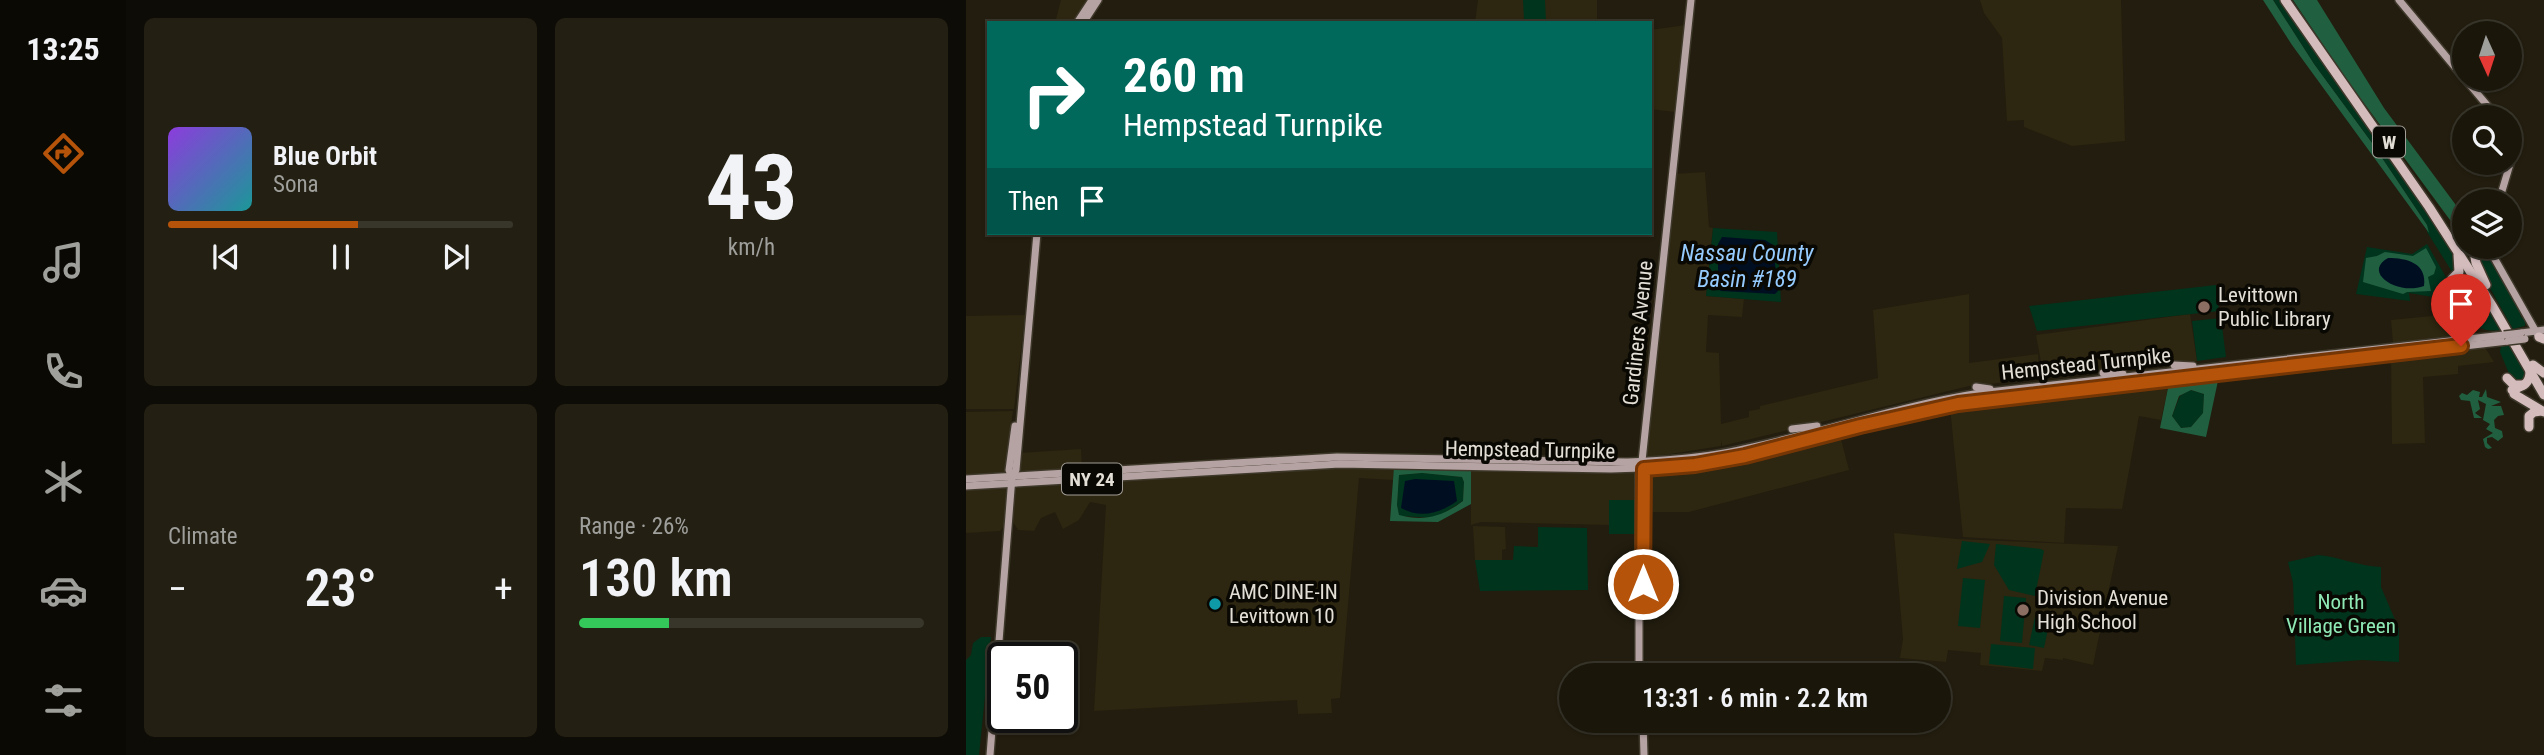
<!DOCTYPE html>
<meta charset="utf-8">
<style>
:root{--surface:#1a160a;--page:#231f13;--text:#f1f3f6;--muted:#9f9f9c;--line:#38352b;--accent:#b45309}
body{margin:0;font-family:"Roboto Condensed",sans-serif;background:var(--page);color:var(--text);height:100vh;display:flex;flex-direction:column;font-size:26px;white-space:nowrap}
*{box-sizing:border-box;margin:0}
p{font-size:23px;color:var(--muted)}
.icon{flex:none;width:38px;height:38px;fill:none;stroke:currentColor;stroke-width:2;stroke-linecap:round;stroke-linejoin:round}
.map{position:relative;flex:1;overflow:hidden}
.details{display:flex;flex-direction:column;gap:18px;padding:18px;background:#0e0c06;width:840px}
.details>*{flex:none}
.banner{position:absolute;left:21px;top:21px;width:665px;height:214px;border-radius:0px;box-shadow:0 2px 5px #0004,0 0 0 2px var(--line);background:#00695c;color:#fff;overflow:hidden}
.needle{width:46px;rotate:177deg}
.tools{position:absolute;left:1486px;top:21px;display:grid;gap:14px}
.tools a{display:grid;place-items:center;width:70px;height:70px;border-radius:50%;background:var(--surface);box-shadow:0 2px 5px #0004,0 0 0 2px var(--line);font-size:35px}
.speed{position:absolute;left:21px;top:642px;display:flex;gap:14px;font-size:35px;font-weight:700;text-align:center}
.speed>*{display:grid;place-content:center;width:91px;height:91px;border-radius:50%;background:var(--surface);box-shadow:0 2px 5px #0004,0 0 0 2px var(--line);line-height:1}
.speed .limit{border:4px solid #111;border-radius:10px;background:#fff;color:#111}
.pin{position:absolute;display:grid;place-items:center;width:60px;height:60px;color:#fff;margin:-72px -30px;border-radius:50% 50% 50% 0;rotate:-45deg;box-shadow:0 0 7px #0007}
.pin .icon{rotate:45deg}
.me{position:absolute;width:77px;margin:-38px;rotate:0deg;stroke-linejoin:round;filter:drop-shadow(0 0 5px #0008)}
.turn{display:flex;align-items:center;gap:24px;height:147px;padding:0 21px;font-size:32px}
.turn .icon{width:91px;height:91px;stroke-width:2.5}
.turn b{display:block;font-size:49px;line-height:60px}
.then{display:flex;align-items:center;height:66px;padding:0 21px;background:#0003;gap:14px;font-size:26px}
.big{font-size:52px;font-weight:600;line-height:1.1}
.details .tile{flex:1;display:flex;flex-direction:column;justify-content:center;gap:10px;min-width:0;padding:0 24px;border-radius:10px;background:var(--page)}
.details .dial{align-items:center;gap:0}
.dial b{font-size:91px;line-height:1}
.song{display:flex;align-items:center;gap:21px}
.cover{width:84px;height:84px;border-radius:10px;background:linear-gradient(135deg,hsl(270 70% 55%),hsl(180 70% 35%))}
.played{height:7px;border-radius:4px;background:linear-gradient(90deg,var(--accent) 55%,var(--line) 55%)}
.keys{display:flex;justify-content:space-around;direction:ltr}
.heat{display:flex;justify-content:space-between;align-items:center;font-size:38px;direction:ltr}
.charge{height:10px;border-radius:5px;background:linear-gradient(90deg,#34c759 26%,var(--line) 0)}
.details .tiles{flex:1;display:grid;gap:18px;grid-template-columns:repeat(2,1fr)}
.trip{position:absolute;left:593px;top:663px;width:392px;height:70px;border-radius:35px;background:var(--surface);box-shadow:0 2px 5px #0004,0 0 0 2px var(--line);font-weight:600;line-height:70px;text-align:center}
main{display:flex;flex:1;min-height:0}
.tab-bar{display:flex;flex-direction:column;width:126px;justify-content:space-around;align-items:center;background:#0a0904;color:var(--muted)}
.tab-bar .icon{width:49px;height:49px}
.tab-bar .selected{color:var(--accent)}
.tab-bar b{font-size:32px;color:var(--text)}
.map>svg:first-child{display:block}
</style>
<main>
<nav class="tab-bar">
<b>13:25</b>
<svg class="icon selected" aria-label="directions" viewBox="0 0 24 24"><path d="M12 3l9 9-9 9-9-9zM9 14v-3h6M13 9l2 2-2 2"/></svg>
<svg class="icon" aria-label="music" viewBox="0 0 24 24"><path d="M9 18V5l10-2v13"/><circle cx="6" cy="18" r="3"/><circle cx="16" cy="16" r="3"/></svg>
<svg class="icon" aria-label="phone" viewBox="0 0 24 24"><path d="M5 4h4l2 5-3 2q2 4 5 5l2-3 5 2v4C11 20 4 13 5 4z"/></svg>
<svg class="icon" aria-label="climate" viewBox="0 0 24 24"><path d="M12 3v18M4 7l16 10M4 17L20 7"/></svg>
<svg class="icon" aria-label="car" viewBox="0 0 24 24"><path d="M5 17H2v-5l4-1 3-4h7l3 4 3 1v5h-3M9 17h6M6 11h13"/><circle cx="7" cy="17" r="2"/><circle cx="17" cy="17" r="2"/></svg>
<svg class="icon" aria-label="filters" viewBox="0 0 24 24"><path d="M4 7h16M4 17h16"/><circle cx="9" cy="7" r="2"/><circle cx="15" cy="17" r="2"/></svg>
</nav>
<section class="details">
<div class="tiles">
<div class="tile">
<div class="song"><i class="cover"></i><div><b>Blue Orbit</b><p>Sona</p></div></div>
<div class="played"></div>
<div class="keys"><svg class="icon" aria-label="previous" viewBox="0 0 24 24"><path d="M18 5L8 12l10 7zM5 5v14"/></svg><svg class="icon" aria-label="pause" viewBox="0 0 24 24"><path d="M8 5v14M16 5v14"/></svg><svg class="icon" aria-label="next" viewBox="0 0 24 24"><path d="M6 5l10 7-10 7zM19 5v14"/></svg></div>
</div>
<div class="tile dial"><b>43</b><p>km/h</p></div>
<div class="tile"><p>Climate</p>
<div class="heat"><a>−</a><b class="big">23°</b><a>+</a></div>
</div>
<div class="tile"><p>Range · 26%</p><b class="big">130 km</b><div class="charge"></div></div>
</div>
</section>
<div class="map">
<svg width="1578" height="755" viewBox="0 0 1578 755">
<rect width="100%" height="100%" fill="#221d0e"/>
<g fill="#2d2610">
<path d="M95,0H125L110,23H89Z"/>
<path d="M512,0H631V23H509Z"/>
<path d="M1014,0H1155L1159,141L1106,146L1058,127V120L1041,121L1036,38L1018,13Z"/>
<path d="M720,25L709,112L684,109V30Z"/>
<path d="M739,172L743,227L747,228L740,296L778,299L776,317L742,315L740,352L753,353L755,424L783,417V411L794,409V406L912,378L907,310L1003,294V363L1072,354L1074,379L1003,386L756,446L755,440V446L679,458L707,174Z"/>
<path d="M1497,313L1499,336L1427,343L1425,320Z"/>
<path d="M1224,314L1231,361L1078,378L1070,335Z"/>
<path d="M59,315L48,409H0V316Z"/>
<path d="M1518,346L1528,362L1492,366V374L1457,377L1459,443L1426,444L1425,357Z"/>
<path d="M1203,383L1195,420L1173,416L1156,509L1100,508L1098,543L997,537L984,407Z"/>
<path d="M47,411L38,474L0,476V412Z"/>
<path d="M874,435L883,470L723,512H680V471L766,461Z"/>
<path d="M115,449L116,469L53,473V453Z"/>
<path d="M392,464L429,465L427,480L393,478L374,698L365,699L366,713L332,714L331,700L128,711L140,505L124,502L113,520L97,529L89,512L75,518L68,531L52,530L47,522L50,485Z"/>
<path d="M505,468L672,470V500H643V525L515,522L505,525Z"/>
<path d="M44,485L40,524L34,531L0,533V487Z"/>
<path d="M507,526L539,527L540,549L536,550V560H509Z"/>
<path d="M928,533L991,539L1152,546L1127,665L1097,658V660L1079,658L1076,671L1014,665L1015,653L982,650L980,662L934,658L937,639Z"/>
</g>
<g fill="#01341d">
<path d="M557,0H579L580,23L558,21Z"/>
<path d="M1307,0H1316L1351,54L1455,200L1487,249L1491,261L1488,275L1461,232V225L1406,143L1348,64Z"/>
<path d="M747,228L811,232L815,302L740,296Z"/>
<path d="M1461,244L1484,284L1491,301L1443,293L1444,301L1390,294L1401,247L1446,254Z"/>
<path d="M1520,252L1553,309L1555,317L1559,320V326L1547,329L1511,265V257Z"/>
<path d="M1250,285L1253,311L1071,331L1063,306Z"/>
<path d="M1518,300L1537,330C1514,332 1512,329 1503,308L1504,302Z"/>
<path d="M1255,318L1260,357L1231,361L1226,321Z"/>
<path d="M1545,344L1561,373L1560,382L1547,383L1534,352L1535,346Z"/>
<path d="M1224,390L1238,394L1237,413L1225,427L1215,428L1206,416L1214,396Z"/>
<path d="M456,473L496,477L498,482L497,501L470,518L433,516L431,505L433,475Z"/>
<rect x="643" y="500" width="29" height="34"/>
<path d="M572,527L621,528L622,590L514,591L509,560H547L548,546L572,547Z"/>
<path d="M996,541L1024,544L1016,562L991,569Z"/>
<path d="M1030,544L1075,549L1078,551L1069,596L1043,590L1028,565Z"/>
<path d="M1352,555C1374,557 1392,566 1415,567V587L1433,629V662L1396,660L1330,665L1327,583L1322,562Z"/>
<path d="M997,578L1019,580L1014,628L992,626Z"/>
<path d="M1038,596L1060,598L1056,643L1034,641Z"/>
<path d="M1070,612L1085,615L1078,648L1063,645Z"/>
<path d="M15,637H25L13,755H0V660L5,655L7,643Z"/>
<path d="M1025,644L1069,648L1067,669L1023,664Z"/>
</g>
<g fill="#206040" fill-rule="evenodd">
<path d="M1297,0H1307L1348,64L1406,143L1461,225L1463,233L1326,45Z"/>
<path d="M1327,0H1351L1418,108L1498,216V239L1381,80Z"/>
<path d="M1460,248L1470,267L1468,274L1462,277L1465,291L1441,292L1437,294L1397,282L1400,258L1411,256L1419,252L1447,256Z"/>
<path d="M1253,376L1240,437L1194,428L1203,383ZM1225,390L1238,394L1237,413L1225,427L1215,428L1206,416L1213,396Z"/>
<path d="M1520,389L1521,397L1535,402L1525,406H1535L1538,415L1532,416L1528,420L1529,428L1536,431L1537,437L1532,441L1526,437L1521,438V443L1526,448L1522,449L1519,447L1517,439L1527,433L1520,429L1524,424L1517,420L1520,404L1512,400L1514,409L1509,413L1516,418H1508L1504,401L1495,400L1493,396L1496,393L1501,395L1507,390L1514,392L1513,397H1516Z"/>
<path d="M428,467L505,470V504L472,522L424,521ZM456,473L496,477L498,482L497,501C477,516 459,522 433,515L431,505L433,475Z"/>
</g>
<g fill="#000e22">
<path d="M756,237L799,240L807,245L812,291L809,294L755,291L752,289V244Z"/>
<path d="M1422,258C1441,258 1461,263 1458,286C1431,296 1396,272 1422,258Z"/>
<path d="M449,479L488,481L491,501C474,513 455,519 435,508L439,481Z"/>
</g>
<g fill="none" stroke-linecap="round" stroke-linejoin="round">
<g stroke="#3d382a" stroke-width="10">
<g id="major">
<path d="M1433,0L1498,78"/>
<path d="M111,23L126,0"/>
<path d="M117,23L132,0"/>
<path d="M1499,79L1531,117"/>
<path d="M1533,201L1550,144L1544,132"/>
<path d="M1522,247L1573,337"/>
<path d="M1555,333L1578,330"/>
<path d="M1208,365L1227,366"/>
<path d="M1137,373L1157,374"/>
<path d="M1010,387L1024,389"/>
<path d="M826,429L851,426"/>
<path d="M677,466L678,500"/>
<path d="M46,477L43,470L49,426"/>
<path d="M0,479L371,457L661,462C692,461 722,459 752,454C841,438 925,407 1014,393L1538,335"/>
<path d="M0,486L374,464L645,469L705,467L779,456L894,426L992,404L1542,341"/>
<path d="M673,676V469L676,461L725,0"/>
<path d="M677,721L678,755"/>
<path d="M24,755L46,477L50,470L71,233"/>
</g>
</g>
<g stroke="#3d382a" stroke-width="12">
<g id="highway">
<path d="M1319,0L1463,207L1527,307L1578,395"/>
<path d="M1491,239L1498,244"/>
<path d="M1486,279L1493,272L1492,255"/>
<path d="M1520,285L1510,263L1509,257L1514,251L1523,247"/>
<path d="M1498,306L1510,297L1518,299L1523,303"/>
<path d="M1573,337L1578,339"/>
<path d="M1567,365L1578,373"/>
<path d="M1541,378L1548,385H1557"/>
<path d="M1546,390C1557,386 1564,384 1564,371"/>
<path d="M1548,394L1578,412"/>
<path d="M1563,427V416L1568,412L1576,411"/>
</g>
</g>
<use href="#major" stroke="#b5a2a2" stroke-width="7"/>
<use href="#highway" stroke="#d4bcbd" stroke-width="9"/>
<g stroke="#3d382a" stroke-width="10" stroke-linecap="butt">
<g id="major-bridge">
<path d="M1538,335L1555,333"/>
<path d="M1542,341L1559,339"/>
</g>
</g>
<use href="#major-bridge" stroke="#b5a2a2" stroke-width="7"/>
</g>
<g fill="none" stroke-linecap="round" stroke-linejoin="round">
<g stroke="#753606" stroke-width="18">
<path id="route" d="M677,584L678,469L729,465L779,456L894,426L992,404L1495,346"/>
</g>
<use href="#route" stroke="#b45309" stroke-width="12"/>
</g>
<g fill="#8d6e63" stroke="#0a0803" stroke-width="2.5">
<circle cx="1238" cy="307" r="7"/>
<circle cx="1057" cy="610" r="7"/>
</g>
<circle fill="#0f9aa8" stroke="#0a0803" stroke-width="2.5" cx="249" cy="604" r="7"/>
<g text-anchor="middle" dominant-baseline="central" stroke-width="7" stroke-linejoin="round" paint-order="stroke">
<g fill="#0a0803" stroke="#a29e97" stroke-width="2">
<rect x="1407" y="126.5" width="32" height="31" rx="5"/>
<rect x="96" y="463.5" width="60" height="31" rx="5"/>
</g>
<g font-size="19" font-weight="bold" fill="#e3dfd6">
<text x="1423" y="142">W</text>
<text x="126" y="479">NY 24</text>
</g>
<g font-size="21" fill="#e3dfd6" stroke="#0a0803" text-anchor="start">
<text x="1252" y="295">Levittown<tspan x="1252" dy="24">Public Library</tspan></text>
<text x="263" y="592">AMC DINE-IN<tspan x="263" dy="24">Levittown 10</tspan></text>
<text x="1071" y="598">Division Avenue<tspan x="1071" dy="24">High School</tspan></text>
</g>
<g font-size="21" fill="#e3dfd6" stroke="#0a0803">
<text transform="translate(672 333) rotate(-84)">Gardiners Avenue</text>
<text transform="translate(1120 364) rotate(-6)">Hempstead Turnpike</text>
<text transform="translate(564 450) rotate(1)">Hempstead Turnpike</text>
</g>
<g font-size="21" fill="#8ee9b5" stroke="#0a0803">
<text x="1375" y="602">North<tspan x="1375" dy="24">Village Green</tspan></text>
</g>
<g font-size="23" font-style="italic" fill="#95cbfe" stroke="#0a0803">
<text x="781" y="253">Nassau County<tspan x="781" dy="26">Basin #189</tspan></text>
</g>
</g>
</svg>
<div class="tools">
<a><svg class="needle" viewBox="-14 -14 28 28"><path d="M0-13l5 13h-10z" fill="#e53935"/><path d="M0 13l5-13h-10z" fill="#9f9f9c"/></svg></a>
<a><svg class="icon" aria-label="search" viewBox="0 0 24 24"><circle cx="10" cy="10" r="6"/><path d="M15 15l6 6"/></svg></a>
<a><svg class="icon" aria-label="layers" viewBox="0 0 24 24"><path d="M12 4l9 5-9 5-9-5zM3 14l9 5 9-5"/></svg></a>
</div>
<div class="speed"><div class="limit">50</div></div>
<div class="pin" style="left:1495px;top:346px;background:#d93025"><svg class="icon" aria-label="arrive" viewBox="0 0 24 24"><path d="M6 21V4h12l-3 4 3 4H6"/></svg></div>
<svg class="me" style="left:677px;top:584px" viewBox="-20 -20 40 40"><circle r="17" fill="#b45309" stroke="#fff" stroke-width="3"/><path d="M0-11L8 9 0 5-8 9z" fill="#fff"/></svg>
<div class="trip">13:31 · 6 min · 2.2 km</div>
<div class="banner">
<div class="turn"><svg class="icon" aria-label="right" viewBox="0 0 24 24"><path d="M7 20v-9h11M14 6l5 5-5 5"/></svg><div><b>260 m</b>Hempstead Turnpike</div></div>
<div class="then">Then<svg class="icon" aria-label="arrive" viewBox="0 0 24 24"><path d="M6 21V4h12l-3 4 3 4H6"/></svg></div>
</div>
</div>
</main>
